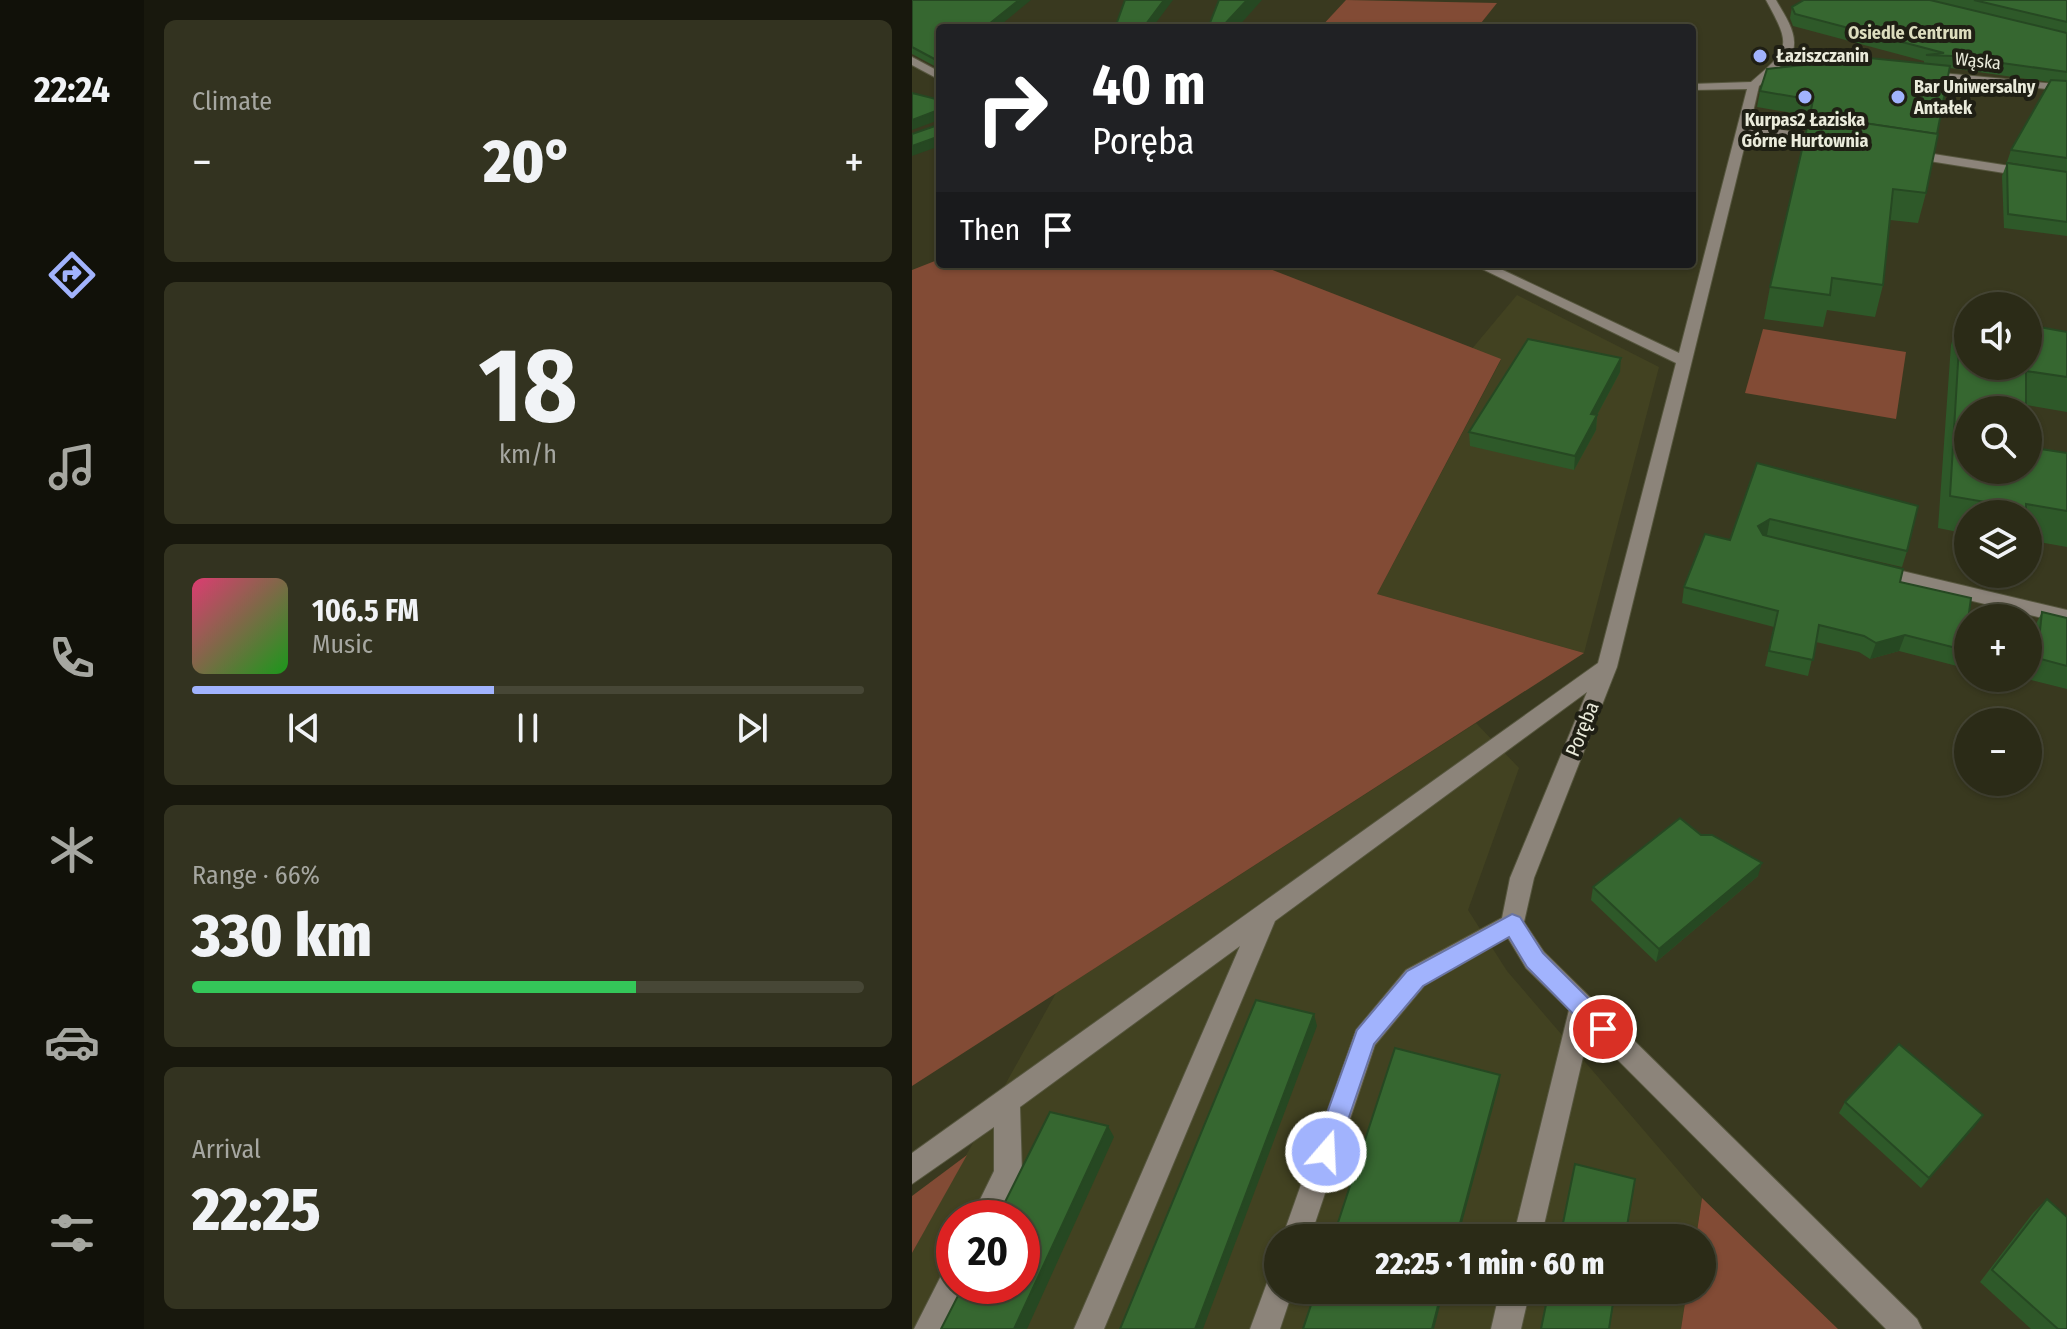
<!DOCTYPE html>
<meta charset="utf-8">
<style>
:root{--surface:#2b2b17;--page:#333320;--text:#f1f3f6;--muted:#a6a7a1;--line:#474736;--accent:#a1b3fd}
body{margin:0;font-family:"Fira Sans Condensed",sans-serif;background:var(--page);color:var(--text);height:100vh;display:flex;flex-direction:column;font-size:30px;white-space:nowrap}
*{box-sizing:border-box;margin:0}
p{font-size:26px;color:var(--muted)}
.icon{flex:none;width:44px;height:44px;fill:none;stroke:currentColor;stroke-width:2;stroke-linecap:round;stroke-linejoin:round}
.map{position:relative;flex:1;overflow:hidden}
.panel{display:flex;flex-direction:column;gap:20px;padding:20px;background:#18180d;width:768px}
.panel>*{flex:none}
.banner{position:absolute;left:24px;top:24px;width:760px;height:244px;border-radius:8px;box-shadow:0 2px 6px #0004,0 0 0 2px var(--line);background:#202124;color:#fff;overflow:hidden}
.fabs{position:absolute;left:1042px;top:292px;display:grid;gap:16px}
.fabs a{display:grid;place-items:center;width:88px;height:88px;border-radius:50%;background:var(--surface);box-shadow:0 2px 6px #0004,0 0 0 2px var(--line);font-size:40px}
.speed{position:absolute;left:24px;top:1200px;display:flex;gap:16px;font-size:40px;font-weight:700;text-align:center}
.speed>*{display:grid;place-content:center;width:104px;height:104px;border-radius:50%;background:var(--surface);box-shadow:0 2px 6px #0004,0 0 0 2px var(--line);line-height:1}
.speed .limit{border:12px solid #d22;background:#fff;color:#111}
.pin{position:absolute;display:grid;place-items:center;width:68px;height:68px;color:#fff;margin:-34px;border:4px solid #fff;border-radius:50%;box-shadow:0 2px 8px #0007}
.me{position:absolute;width:88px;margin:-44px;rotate:19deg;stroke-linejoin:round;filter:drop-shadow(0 0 6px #0008)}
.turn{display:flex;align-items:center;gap:28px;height:168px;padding:0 24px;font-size:36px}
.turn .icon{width:104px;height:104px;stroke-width:2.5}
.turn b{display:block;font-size:56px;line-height:68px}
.then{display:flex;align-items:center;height:76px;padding:0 24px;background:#0003;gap:16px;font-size:30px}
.big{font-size:60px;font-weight:800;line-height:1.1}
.panel .tile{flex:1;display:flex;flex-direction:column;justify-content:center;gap:12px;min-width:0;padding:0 28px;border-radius:12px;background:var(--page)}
.panel .dial{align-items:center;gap:0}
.dial b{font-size:104px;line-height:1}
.song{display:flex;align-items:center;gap:24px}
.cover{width:96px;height:96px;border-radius:12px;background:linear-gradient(135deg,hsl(340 70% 55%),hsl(120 70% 35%))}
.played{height:8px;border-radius:4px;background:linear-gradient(90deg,var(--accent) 45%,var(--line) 45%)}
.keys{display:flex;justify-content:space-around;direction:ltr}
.heat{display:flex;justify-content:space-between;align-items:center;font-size:44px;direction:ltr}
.charge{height:12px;border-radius:6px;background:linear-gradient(90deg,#34c759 66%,var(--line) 0)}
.trip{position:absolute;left:352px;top:1224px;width:452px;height:80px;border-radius:40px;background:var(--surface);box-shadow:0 2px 6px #0004,0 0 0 2px var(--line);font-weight:800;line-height:80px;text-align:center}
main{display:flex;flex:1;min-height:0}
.tab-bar{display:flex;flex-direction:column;width:144px;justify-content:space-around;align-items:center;background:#111109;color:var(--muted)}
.tab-bar .icon{width:56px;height:56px}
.tab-bar .active{color:var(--accent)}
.tab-bar b{font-size:36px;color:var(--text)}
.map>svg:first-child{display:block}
</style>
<main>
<nav class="tab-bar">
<b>22:24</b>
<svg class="icon active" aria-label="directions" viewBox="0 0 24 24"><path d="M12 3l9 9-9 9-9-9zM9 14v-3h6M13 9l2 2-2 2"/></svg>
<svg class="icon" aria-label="music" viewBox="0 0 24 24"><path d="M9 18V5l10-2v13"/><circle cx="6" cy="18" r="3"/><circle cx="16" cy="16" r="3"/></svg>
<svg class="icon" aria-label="phone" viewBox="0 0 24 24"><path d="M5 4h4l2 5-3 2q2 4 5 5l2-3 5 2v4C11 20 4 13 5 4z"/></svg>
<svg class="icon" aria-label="climate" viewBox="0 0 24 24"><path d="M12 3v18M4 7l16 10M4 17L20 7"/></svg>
<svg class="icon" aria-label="car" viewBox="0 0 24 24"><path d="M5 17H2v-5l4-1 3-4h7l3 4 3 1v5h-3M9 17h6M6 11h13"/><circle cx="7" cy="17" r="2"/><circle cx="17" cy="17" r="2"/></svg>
<svg class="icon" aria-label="filters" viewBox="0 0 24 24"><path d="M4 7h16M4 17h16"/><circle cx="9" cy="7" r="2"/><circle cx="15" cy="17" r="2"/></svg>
</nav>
<section class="panel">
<div class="tile"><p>Climate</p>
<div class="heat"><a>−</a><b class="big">20°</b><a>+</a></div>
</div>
<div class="tile dial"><b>18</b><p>km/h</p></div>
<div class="tile">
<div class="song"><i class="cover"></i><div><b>106.5 FM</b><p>Music</p></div></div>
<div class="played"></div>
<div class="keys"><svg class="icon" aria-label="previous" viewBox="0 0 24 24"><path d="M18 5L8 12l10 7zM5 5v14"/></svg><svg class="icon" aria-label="pause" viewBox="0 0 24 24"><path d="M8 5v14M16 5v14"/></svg><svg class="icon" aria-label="next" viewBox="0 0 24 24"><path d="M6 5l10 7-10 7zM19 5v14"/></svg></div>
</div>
<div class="tile"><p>Range · 66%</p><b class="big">330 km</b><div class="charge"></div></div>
<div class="tile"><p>Arrival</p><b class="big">22:25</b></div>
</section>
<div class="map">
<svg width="1155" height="1329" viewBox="0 0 1155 1329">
<rect width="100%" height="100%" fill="#39391f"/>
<g fill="#424221" fill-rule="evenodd">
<path d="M605,295L747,367L672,653L465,594L589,360L559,350Z"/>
<path d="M564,723L607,768L556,910L595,971L790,1198L784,1238H366V1290H775L769,1329H0V1253L144,993ZM42,1218H110V1286H42Z"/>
</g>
<g fill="#824b35">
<path d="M434,0L585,3L565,28H408Z"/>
<path d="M28,259V264H345L589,359L465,594L672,653L0,1086V270Z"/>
<path d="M851,329L994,352L984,419L833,393Z"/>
<path d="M55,1155L0,1253V1196Z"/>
<path d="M790,1198L926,1329H769L775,1290H790V1238H784Z"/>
</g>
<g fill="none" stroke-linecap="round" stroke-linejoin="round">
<g stroke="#55553d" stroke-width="2">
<g id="minor">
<path d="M854,0H864C873,16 886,33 881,51L951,67L945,70L878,57L847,86L838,125L917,137L923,141L917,145L836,132L705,667L622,878L612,922L632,952L1005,1319L1010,1329H974L677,1031L629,1238H601L657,1010L614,968L596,938L512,986L463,1045L398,1238H370L444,1030L494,970L590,918L598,878L675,692L363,921L192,1329H162L328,946L108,1107L110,1173L88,1218H59L82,1171V1127L0,1184V1153L686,663L764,363L560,264H578L767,353L835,89L780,90V84L839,82C879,48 879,46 854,0Z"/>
<path d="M0,57L28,72V80L0,65Z"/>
<path d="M1009,71L1155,85V91L1005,76V72Z"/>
<path d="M996,150L1155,175V183L992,157L990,154Z"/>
<path d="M965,565L1155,610V624L958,576L956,571Z"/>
<path d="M42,1266V1286H54L33,1329H2L32,1270Z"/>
<path d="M366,1275V1290H381L368,1329H338L356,1280Z"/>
<path d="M588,1290H618L609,1329H579Z"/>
</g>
</g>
<use href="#minor" fill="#8c847a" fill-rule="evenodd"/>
</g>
<g fill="#2e5929">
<path d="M0,0L28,28V69L0,54Z"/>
<path d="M892,0H1155V172L1095,162L1099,150L1137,82L1038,68L1014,193L1006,223L978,220L971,285L963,317L915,310L911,327L852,319L858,287L898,116L845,107L848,91L1012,64V61L881,26L878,18L880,7Z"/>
<path d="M1095,163L1155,172V236L1092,228L1090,176Z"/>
<path d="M1049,313L1155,332V412L1114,405L1056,470L1155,453V547L1116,540V514H1056V534L1026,528L1039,345Z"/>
<path d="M708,372L685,415L684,430L662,470L558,446L557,432Z"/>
<path d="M845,463L995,551L990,567L854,536L988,582L1052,650L1045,666L987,651L958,659L947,652L904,642L896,676L853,666L862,627L770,603L772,587L818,540Z"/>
<path d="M1130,612L1155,618V689L1115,679L1116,678L1120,632Z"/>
<path d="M789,835L846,876L744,962L679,900L681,887Z"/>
<path d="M933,1102L1063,1126L1009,1188L927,1113Z"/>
<path d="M1135,1199L1155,1329H1119L1068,1282L1121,1213Z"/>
</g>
<g fill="#264822">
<path d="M107,0H119L85,28H72Z"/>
<path d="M252,0H261L240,28H231Z"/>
<path d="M335,0H350L325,28H309Z"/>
<path d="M24,111L27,120L0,130V120Z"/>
<path d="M28,136V146L0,156V146Z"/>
<path d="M709,358L708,372L678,428L679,414Z"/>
<path d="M685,415L684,430L662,470L663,456Z"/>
<path d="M858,519L855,535L843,542L846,526Z"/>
<path d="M993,635L987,651L958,659L964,643Z"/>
<path d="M850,863L846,876L744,962L747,949Z"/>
<path d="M402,1014L405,1026L291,1329H283Z"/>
<path d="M588,1075V1081L546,1238H544Z"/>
<path d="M1071,1115L1063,1126L1009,1188L1017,1178Z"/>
<path d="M196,1126L202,1137L115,1329H102Z"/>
<path d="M530,1290H532L522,1329H520Z"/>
</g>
<g fill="#366730" stroke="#264822" stroke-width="2">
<path d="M0,0H107L72,28H28V62L0,47Z"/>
<path d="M213,0H252L231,28H203Z"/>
<path d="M307,0H335L309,28H296Z"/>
<path d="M892,0H1018L1155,33V72L1040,56L1014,55L1032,53L883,14L880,7Z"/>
<path d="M1062,0H1155V22Z"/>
<path d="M957,58L1038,66L1025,134L898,115L901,100L848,91L855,69Z"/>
<path d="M1139,80L1155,81V158L1099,150Z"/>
<path d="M0,93L28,100V114L24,111L0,120Z"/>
<path d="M28,114V136L0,146V134L26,125Z"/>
<path d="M898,115L1026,134L1014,193L981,189L971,285L920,278L918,295L858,287Z"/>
<path d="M1095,163L1155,172V222L1096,214Z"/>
<path d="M1049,313L1056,314V366H1116V325L1155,332V377L1114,371V410H1056V470H1116V447L1155,453V511L1114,504V509L1038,496Z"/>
<path d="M616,339L709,358L679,414L685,415L663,456L557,432Z"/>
<path d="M845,463L1006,506L995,551L858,519L846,526L851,535L991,569L988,582L1059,598L1052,650L993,635L964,643L952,636L907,625L901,660L857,651L866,611L772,587L793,534L818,540Z"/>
<path d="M1130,612L1155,618V666L1125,658Z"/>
<path d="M768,818L789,835H800L850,863L747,949L681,887Z"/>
<path d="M344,1000L402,1014L283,1329H208Z"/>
<path d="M987,1044L1071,1115L1017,1178L933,1102Z"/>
<path d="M483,1048L588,1075L544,1238H421Z"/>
<path d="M138,1112L196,1126L102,1329H29L51,1286H110V1218H85Z"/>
<path d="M663,1164L723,1179L713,1238H648Z"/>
<path d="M1135,1199L1155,1217V1329H1146L1080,1270Z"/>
<path d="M404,1290H530L520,1329H391Z"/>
<path d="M637,1290H703L697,1329H629Z"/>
</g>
<path fill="#a1b3fd" stroke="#6974a4" stroke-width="2" d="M600,914L608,917L631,953L699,1021L703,1029L699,1036L691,1039L683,1036L615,967L597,937L511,986L462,1044L422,1161L414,1165L405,1161L401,1152L445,1030L495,971Z"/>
<g fill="#a1b3fd" stroke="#1f1f14" stroke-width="3">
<circle cx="848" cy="56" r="8"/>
<circle cx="893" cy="97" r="8"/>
<circle cx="986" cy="97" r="8"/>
</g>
<g text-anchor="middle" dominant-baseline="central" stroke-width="8" stroke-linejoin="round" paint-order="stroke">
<g font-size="18" font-weight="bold" fill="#dcddbe" stroke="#1f1f14">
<text x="998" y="33">Osiedle Centrum</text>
</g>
<g font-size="18" font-weight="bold" fill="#eaebdb" stroke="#1f1f14" text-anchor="start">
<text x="864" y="56">Łaziszczanin</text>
<text x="1002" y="87">Bar Uniwersalny<tspan x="1002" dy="21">Antałek</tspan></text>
<text x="893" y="120" text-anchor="middle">Kurpas2 Łaziska<tspan x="893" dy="21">Górne Hurtownia</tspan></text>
</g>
<g font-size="18" fill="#eaebdb" stroke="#1f1f14">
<text transform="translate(1066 61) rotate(6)">Wąska</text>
</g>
<g font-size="20" fill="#eaebdb" stroke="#1f1f14">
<text transform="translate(670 729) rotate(-68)">Poręba</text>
</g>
</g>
</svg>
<div class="fabs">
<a><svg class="icon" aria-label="sound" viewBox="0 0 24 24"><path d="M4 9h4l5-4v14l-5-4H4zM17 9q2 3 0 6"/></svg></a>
<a><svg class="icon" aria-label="search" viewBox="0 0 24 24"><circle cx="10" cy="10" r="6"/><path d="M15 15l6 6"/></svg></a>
<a><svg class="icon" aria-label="layers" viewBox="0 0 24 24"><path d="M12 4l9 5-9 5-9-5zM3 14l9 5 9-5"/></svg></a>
<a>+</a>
<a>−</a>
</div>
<div class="speed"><div class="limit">20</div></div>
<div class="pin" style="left:691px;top:1029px;background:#d93025"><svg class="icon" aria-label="arrive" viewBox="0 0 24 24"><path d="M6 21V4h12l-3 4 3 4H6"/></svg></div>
<svg class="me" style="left:414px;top:1152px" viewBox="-20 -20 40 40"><circle r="17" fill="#a1b3fd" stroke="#fff" stroke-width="3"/><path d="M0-11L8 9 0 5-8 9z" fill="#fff"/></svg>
<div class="trip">22:25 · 1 min · 60 m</div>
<div class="banner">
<div class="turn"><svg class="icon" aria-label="right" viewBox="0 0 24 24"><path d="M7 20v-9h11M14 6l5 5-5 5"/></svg><div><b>40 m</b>Poręba</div></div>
<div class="then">Then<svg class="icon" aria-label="arrive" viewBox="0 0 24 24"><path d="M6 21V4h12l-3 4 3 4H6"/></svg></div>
</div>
</div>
</main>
